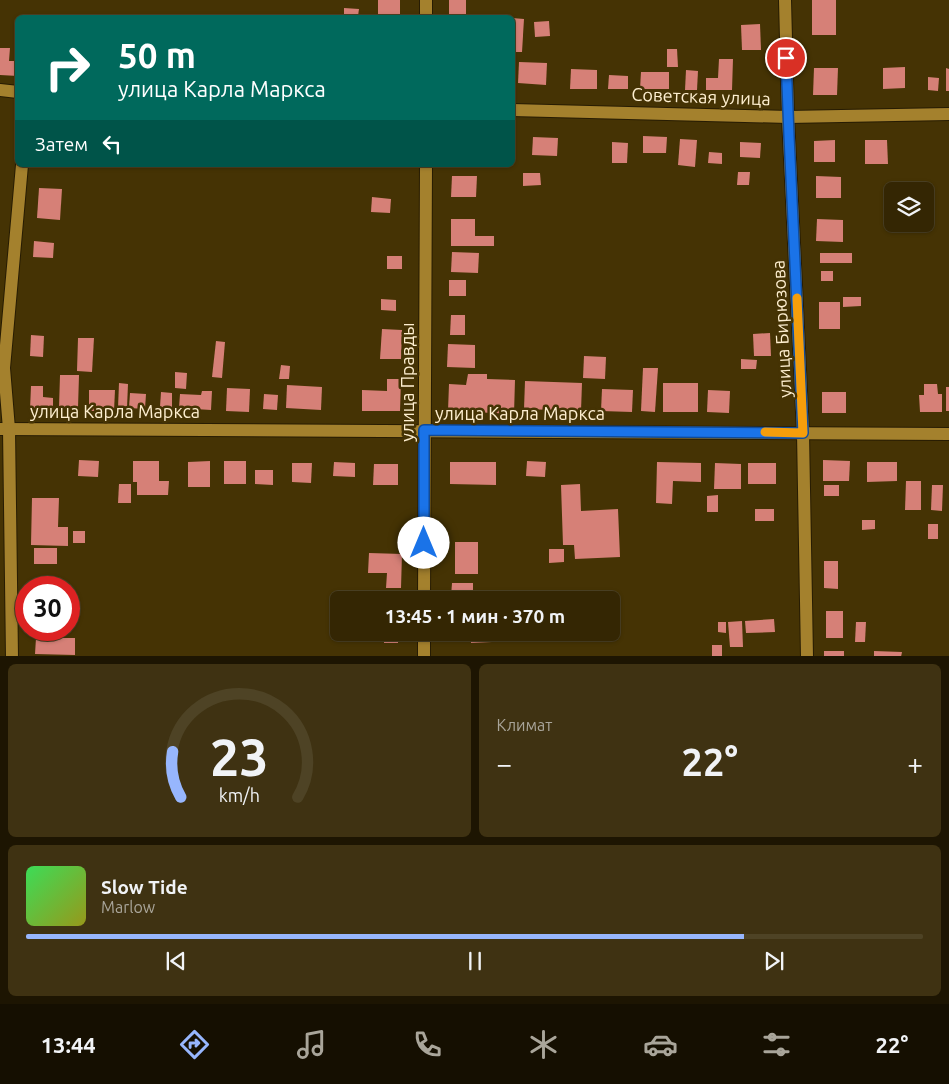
<!DOCTYPE html>
<html lang="ru">
<meta charset="utf-8">
<style>
:root{--surface:#342603;--page:#3f3212;--text:#f1f3f6;--muted:#a9a59a;--line:#4e4325;--accent:#97b6fd}
body{margin:0;font-family:Ubuntu,sans-serif;background:var(--page);color:var(--text);height:100vh;display:flex;flex-direction:column;font-size:19px;white-space:nowrap}
*{box-sizing:border-box;margin:0}
p{font-size:16px;color:var(--muted)}
.icon{flex:none;width:28px;height:28px;fill:none;stroke:currentColor;stroke-width:2;stroke-linecap:round;stroke-linejoin:round}
.map{position:relative;height:656px;overflow:hidden}
.sheet{display:flex;flex-direction:column;gap:8px;padding:8px;background:#1d1502;flex:1}
.sheet>*{flex:none}
.banner{position:absolute;left:15px;top:15px;width:500px;height:152px;border-radius:8px;box-shadow:0 1px 4px #0004,0 0 0 1px var(--line);background:#00695c;color:#fff;overflow:hidden}
.buttons{position:absolute;left:884px;top:182px;display:grid;gap:10px}
.buttons a{display:grid;place-items:center;width:50px;height:50px;border-radius:8px;background:var(--surface);box-shadow:0 1px 4px #0004,0 0 0 1px var(--line);font-size:25px}
.speed{position:absolute;left:15px;top:576px;display:flex;gap:10px;font-size:25px;font-weight:700;text-align:center}
.speed>*{display:grid;place-content:center;width:65px;height:65px;border-radius:50%;background:var(--surface);box-shadow:0 1px 4px #0004,0 0 0 1px var(--line);line-height:1}
.speed .limit{border:8px solid #d22;background:#fff;color:#111}
.pin{position:absolute;display:grid;place-items:center;width:42px;height:42px;color:#fff;margin:-21px;border:2px solid #fff;border-radius:50%;box-shadow:0 1px 5px #0007}
.me{position:absolute;width:55px;margin:-28px;rotate:0deg;stroke-linejoin:round;filter:drop-shadow(0 0 4px #0008)}
.turn{display:flex;align-items:center;gap:18px;height:105px;padding:0 20px;font-size:22px}
.turn .icon{width:65px;height:65px;stroke-width:2.5}
.turn b{display:block;font-size:35px;line-height:42px}
.then{display:flex;align-items:center;height:48px;padding:0 20px;background:#0003;gap:10px;font-size:19px}
.big{font-size:38px;font-weight:700;line-height:1.1}
.sheet .tile{flex:1;display:flex;flex-direction:column;justify-content:center;gap:8px;min-width:0;padding:0 18px;border-radius:8px;background:var(--page)}
.sheet .dial{align-items:center;gap:0}
.dial svg{height:130px;overflow:visible;fill:none;stroke:var(--line);stroke-width:7;stroke-linecap:round;text-anchor:middle}
.dial text{fill:var(--text);stroke:none}
.song{display:flex;align-items:center;gap:15px}
.cover{width:60px;height:60px;border-radius:8px;background:linear-gradient(135deg,hsl(130 70% 55%),hsl(60 70% 35%))}
.played{height:5px;border-radius:2px;background:linear-gradient(90deg,var(--accent) 80%,var(--line) 80%)}
.keys{display:flex;justify-content:space-around;direction:ltr}
.heat{display:flex;justify-content:space-between;align-items:center;font-size:28px;direction:ltr}
.sheet .tiles{flex:1;display:grid;gap:8px;grid-template-columns:1fr 1fr}
.tile:last-child{grid-column:span 2}
.trip{position:absolute;left:330px;top:591px;width:290px;height:50px;border-radius:8px;background:var(--surface);box-shadow:0 1px 4px #0004,0 0 0 1px var(--line);font-weight:700;line-height:50px;text-align:center}
.tab-bar{display:flex;height:80px;justify-content:space-around;align-items:center;background:#150f01;color:var(--muted)}
.tab-bar .icon{width:35px;height:35px}
.tab-bar .selected{color:var(--accent)}
.tab-bar b{font-size:22px;color:var(--text)}
.map>svg:first-child{display:block}
</style>
<div class="map">
<svg width="949" height="657" viewBox="0 0 949 657">
<rect width="100%" height="100%" fill="#453304"/>
<g fill="#d68077">
<rect x="378" y="0" width="22" height="15"/>
<rect x="449" y="0" width="17" height="18"/>
<rect x="812" y="0" width="24" height="35"/>
<path d="M344,8L359,9L358,16L344,15Z"/>
<path d="M512,18L524,19L522,52H512Z"/>
<path d="M549,21L550,36L535,37L534,22Z"/>
<path d="M760,24L761,50H742L741,25Z"/>
<path d="M0,48H10L9,61H18V76L0,75Z"/>
<path d="M667,49H677L678,67H667Z"/>
<path d="M719,59H733L732,90H706V78H718Z"/>
<path d="M519,62L547,63L546,85L518,83Z"/>
<path d="M905,67V88L883,89V68Z"/>
<path d="M814,68H838L837,95H813Z"/>
<path d="M946,68L949,69V91H946Z"/>
<path d="M571,69L597,70V89H570Z"/>
<path d="M686,70L698,71L697,90H685Z"/>
<path d="M641,72H669V89H640Z"/>
<path d="M609,75L628,76V89H608Z"/>
<path d="M928,77L939,78L938,91L928,90Z"/>
<path d="M643,136L667,137L666,153H643Z"/>
<path d="M533,137L558,138L557,156L532,155Z"/>
<path d="M680,139L697,140L695,167L678,165Z"/>
<path d="M835,140V162H814V141Z"/>
<path d="M865,140H887L888,164H865Z"/>
<path d="M612,142L628,143L627,163H612Z"/>
<path d="M740,142L761,143L760,158L740,157Z"/>
<path d="M709,152L722,153V164L708,163Z"/>
<path d="M738,172H750L749,185H737Z"/>
<path d="M523,173H540L541,185L523,186Z"/>
<path d="M452,176H477L476,197H451Z"/>
<path d="M816,176L841,177V198H816Z"/>
<path d="M39,188L62,189L60,220L37,218Z"/>
<path d="M372,197L391,199L390,213L371,212Z"/>
<path d="M451,219H475V236H494V246H451Z"/>
<path d="M817,219L843,220V242L816,241Z"/>
<path d="M34,241L54,243L53,258L33,257Z"/>
<path d="M452,252L479,253L478,273L451,272Z"/>
<rect x="820" y="253" width="32" height="10"/>
<rect x="387" y="256" width="15" height="13"/>
<rect x="821" y="271" width="12" height="10"/>
<rect x="449" y="280" width="17" height="16"/>
<path d="M843,297H861V306L843,307Z"/>
<path d="M381,299L396,300V311L381,310Z"/>
<rect x="819" y="302" width="21" height="27"/>
<path d="M451,315H465V335H450Z"/>
<path d="M382,329L402,330L401,359H380Z"/>
<path d="M770,333L771,356H754L753,334Z"/>
<path d="M31,335L44,336L43,357L30,356Z"/>
<path d="M78,338H94L92,372L77,371Z"/>
<path d="M216,341L225,342L222,378L212,377Z"/>
<path d="M448,344L475,345V368L447,367Z"/>
<path d="M584,356L606,357L605,379L583,378Z"/>
<path d="M741,359L757,360L756,369H741Z"/>
<path d="M281,365L290,366L289,379H279Z"/>
<path d="M643,368H658L655,412L641,411Z"/>
<path d="M175,372L187,373L186,389L175,388Z"/>
<path d="M468,374H487V379L515,380L514,414L448,411L449,384L466,385Z"/>
<path d="M60,375H79L78,407H59Z"/>
<path d="M387,379H401L400,411H362V390L387,391Z"/>
<path d="M525,381L582,383L581,411L524,409Z"/>
<path d="M119,383L128,384L127,408H118Z"/>
<rect x="663" y="383" width="35" height="29"/>
<path d="M924,384H937L938,394H942V412H920L919,395H924Z"/>
<path d="M287,385L322,387L321,410L286,408Z"/>
<path d="M31,386H43V397L53,398V411L30,410Z"/>
<rect x="946" y="387" width="3" height="24"/>
<path d="M227,388L250,389L249,412L226,411Z"/>
<path d="M602,389L633,390L632,412L601,411Z"/>
<path d="M89,390H115L114,411H89Z"/>
<path d="M708,390L730,391L729,413L707,412Z"/>
<path d="M202,391H212L211,410L179,408L180,394L201,395Z"/>
<path d="M161,392L172,393V407H160Z"/>
<rect x="822" y="392" width="24" height="21"/>
<path d="M130,393L146,394L145,409L129,408Z"/>
<path d="M264,394L278,395L277,410L263,409Z"/>
<path d="M79,460L99,461L98,477L78,476Z"/>
<path d="M823,460L850,461L849,481H823Z"/>
<path d="M133,461H159V481H169L168,495H137V482H133Z"/>
<path d="M210,461V487H188V462Z"/>
<rect x="224" y="461" width="22" height="23"/>
<path d="M527,461L546,462L545,477L526,476Z"/>
<path d="M334,462L355,463V477L333,476Z"/>
<path d="M450,462H496V485L450,484Z"/>
<path d="M657,462L701,463V482L673,481L672,504L656,503Z"/>
<path d="M867,462H897V481L867,482Z"/>
<path d="M292,463H312L311,483L292,482Z"/>
<path d="M715,463L741,464V489H714Z"/>
<rect x="748" y="463" width="28" height="21"/>
<path d="M374,464H398V485H373Z"/>
<path d="M255,470H273V485L255,484Z"/>
<path d="M906,481H921V510H905Z"/>
<path d="M119,484H131V503H118Z"/>
<path d="M580,484L581,511L618,509L620,557L575,559L574,545H563L561,485Z"/>
<rect x="824" y="485" width="15" height="11"/>
<path d="M932,485H943L942,511L931,510Z"/>
<path d="M718,495V512H707V496Z"/>
<path d="M32,498H59L58,527H68V546L31,545Z"/>
<rect x="755" y="509" width="19" height="12"/>
<path d="M862,520H875V529L862,530Z"/>
<rect x="928" y="524" width="10" height="15"/>
<rect x="73" y="531" width="12" height="12"/>
<rect x="455" y="542" width="23" height="32"/>
<rect x="34" y="548" width="23" height="16"/>
<path d="M549,549H564V562L549,563Z"/>
<path d="M369,553L402,554L401,588H386L387,573H368Z"/>
<path d="M824,561H838V589L824,588Z"/>
<path d="M452,583H473V598L451,597Z"/>
<rect x="826" y="611" width="17" height="27"/>
<path d="M774,619L775,632L746,633L745,621Z"/>
<path d="M742,621L743,647H730L728,622Z"/>
<path d="M718,622H726V633L718,632Z"/>
<path d="M856,622H866L865,642H855Z"/>
<rect x="384" y="632" width="14" height="11"/>
<path d="M471,632H492V642L471,643Z"/>
<path d="M36,638H75V655L35,654Z"/>
<rect x="712" y="645" width="10" height="12"/>
<rect x="824" y="651" width="20" height="6"/>
<path d="M874,651L902,652L901,657H874Z"/>
</g>
<g fill="none" stroke-linecap="round" stroke-linejoin="round">
<g stroke="#271c03" stroke-width="14">
<g id="street">
<path d="M426,0V18"/>
<path d="M785,0L788,117L803,433L807,657"/>
<path d="M0,90L18,92"/>
<path d="M512,110L788,117L949,114"/>
<path d="M9,429L4,368L22,165"/>
<path d="M424,600L426,165"/>
<path d="M424,657V632"/>
</g>
</g>
<g stroke="#271c03" stroke-width="14">
<g id="secondary">
<path d="M0,429L949,434"/>
<path d="M9,429L12,657"/>
</g>
</g>
<use href="#street" stroke="#a4812d" stroke-width="12"/>
<use href="#secondary" stroke="#a4812d" stroke-width="12"/>
</g>
<g fill="none" stroke-linecap="round" stroke-linejoin="round">
<g stroke="#114b97" stroke-width="12">
<path id="route" d="M424,543V430L803,433L789,136L786,58"/>
</g>
<use href="#route" stroke="#1a73e8" stroke-width="9"/>
<path stroke="#f59e0b" stroke-width="9" d="M765,432L803,433L797,298"/>
</g>
<g text-anchor="middle" dominant-baseline="central" stroke-width="5" stroke-linejoin="round" paint-order="stroke">
<g font-size="18" fill="#feefd0" stroke="#453304">
<text transform="translate(701 96) rotate(2)">Советская улица</text>
<text transform="translate(781 329) rotate(-93)">улица Бирюзова</text>
<text transform="translate(407 382) rotate(-90)">улица Правды</text>
<text x="115" y="411">улица Карла Маркса</text>
<text x="520" y="413">улица Карла Маркса</text>
</g>
</g>
</svg>
<div class="buttons">
<a><svg class="icon" aria-label="layers" viewBox="0 0 24 24"><path d="M12 4l9 5-9 5-9-5zM3 14l9 5 9-5"/></svg></a>
</div>
<div class="speed"><div class="limit">30</div></div>
<div class="pin" style="left:786px;top:58px;background:#d93025"><svg class="icon" aria-label="arrive" viewBox="0 0 24 24"><path d="M6 21V4h12l-3 4 3 4H6"/></svg></div>
<svg class="me" style="left:424px;top:543px" viewBox="-20 -20 40 40"><circle r="19" fill="#fff"/><path d="M0-13L10 11 0 6-10 11z" fill="#1a73e8"/></svg>
<div class="trip">13:45 · 1 мин · 370 m</div>
<div class="banner">
<div class="turn"><svg class="icon" aria-label="right" viewBox="0 0 24 24"><path d="M7 20v-9h11M14 6l5 5-5 5"/></svg><div><b>50 m</b>улица Карла Маркса</div></div>
<div class="then">Затем<svg class="icon" aria-label="left" viewBox="0 0 24 24"><path d="M17 20v-9H6M10 6l-5 5 5 5"/></svg></div>
</div>
</div>
<section class="sheet">
<div class="tiles">
<div class="tile dial"><svg viewBox="0 0 100 80">
<path d="M14 69A42 42 0 1 1 86 69"/>
<path d="M14 69A42 42 0 0 1 9 41" stroke="#97b6fd"/>
<text x="50" y="56" font-size="32" font-weight="700">23</text>
<text x="50" y="72" font-size="11">km/h</text>
</svg></div>
<div class="tile"><p>Климат</p>
<div class="heat"><a>−</a><b class="big">22°</b><a>+</a></div>
</div>
<div class="tile">
<div class="song"><i class="cover"></i><div><b>Slow Tide</b><p>Marlow</p></div></div>
<div class="played"></div>
<div class="keys"><svg class="icon" aria-label="previous" viewBox="0 0 24 24"><path d="M18 5L8 12l10 7zM5 5v14"/></svg><svg class="icon" aria-label="pause" viewBox="0 0 24 24"><path d="M8 5v14M16 5v14"/></svg><svg class="icon" aria-label="next" viewBox="0 0 24 24"><path d="M6 5l10 7-10 7zM19 5v14"/></svg></div>
</div>
</div>
</section>
<nav class="tab-bar">
<b>13:44</b>
<svg class="icon selected" aria-label="directions" viewBox="0 0 24 24"><path d="M12 3l9 9-9 9-9-9zM9 14v-3h6M13 9l2 2-2 2"/></svg>
<svg class="icon" aria-label="music" viewBox="0 0 24 24"><path d="M9 18V5l10-2v13"/><circle cx="6" cy="18" r="3"/><circle cx="16" cy="16" r="3"/></svg>
<svg class="icon" aria-label="phone" viewBox="0 0 24 24"><path d="M5 4h4l2 5-3 2q2 4 5 5l2-3 5 2v4C11 20 4 13 5 4z"/></svg>
<svg class="icon" aria-label="climate" viewBox="0 0 24 24"><path d="M12 3v18M4 7l16 10M4 17L20 7"/></svg>
<svg class="icon" aria-label="car" viewBox="0 0 24 24"><path d="M5 17H2v-5l4-1 3-4h7l3 4 3 1v5h-3M9 17h6M6 11h13"/><circle cx="7" cy="17" r="2"/><circle cx="17" cy="17" r="2"/></svg>
<svg class="icon" aria-label="filters" viewBox="0 0 24 24"><path d="M4 7h16M4 17h16"/><circle cx="9" cy="7" r="2"/><circle cx="15" cy="17" r="2"/></svg>
<b>22°</b>
</nav>
